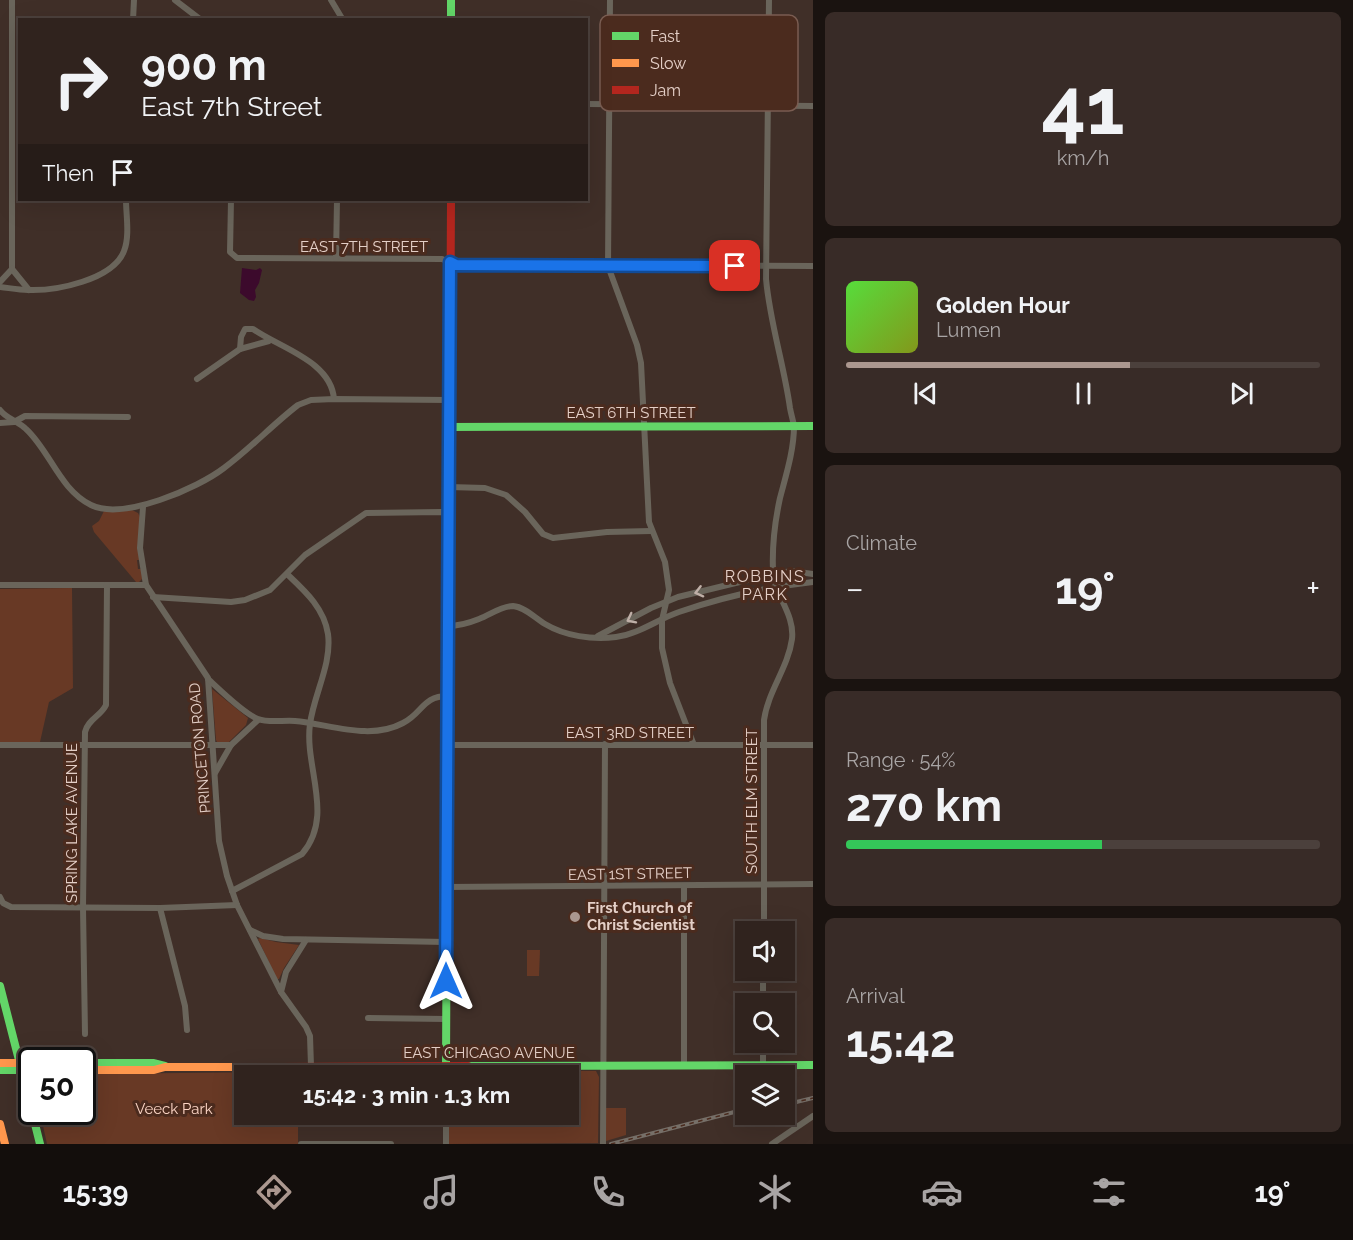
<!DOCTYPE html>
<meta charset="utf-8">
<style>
:root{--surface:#30231e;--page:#382b27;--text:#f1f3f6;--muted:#a8a4a4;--line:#4b403c;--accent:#ab978f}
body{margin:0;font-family:Raleway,sans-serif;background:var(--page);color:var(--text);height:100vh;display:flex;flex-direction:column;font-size:22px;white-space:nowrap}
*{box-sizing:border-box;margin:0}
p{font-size:20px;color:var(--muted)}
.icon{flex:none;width:33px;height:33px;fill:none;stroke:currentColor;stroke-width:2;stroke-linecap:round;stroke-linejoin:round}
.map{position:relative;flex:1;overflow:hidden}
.side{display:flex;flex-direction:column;gap:12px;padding:12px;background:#1a1310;width:540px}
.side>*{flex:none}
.top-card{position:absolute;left:18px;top:18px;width:570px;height:183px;border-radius:0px;box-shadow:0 6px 24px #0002,0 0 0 2px var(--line);background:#30231e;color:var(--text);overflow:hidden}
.controls{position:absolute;left:735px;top:921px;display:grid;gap:12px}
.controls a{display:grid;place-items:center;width:60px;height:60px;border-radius:0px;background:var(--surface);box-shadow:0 6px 24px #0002,0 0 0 2px var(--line);font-size:30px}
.speed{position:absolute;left:18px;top:1047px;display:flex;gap:12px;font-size:30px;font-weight:700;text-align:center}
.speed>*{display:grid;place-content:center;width:78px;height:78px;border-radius:50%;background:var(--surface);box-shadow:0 6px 24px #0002,0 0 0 2px var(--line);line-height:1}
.speed .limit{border:3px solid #111;border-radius:9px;background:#fff;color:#111}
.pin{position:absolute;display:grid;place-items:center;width:51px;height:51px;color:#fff;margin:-26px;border-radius:12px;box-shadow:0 3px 9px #0006}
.me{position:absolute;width:66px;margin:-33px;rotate:0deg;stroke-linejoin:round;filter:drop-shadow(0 0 4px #0008)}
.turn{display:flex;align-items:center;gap:21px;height:126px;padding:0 24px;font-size:27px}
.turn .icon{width:78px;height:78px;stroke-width:2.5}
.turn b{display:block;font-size:42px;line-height:51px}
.then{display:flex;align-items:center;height:57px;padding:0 24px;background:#0003;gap:12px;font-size:22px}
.big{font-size:45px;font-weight:700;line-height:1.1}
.side .card{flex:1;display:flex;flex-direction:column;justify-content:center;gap:9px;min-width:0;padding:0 21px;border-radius:9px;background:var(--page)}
.side .dial{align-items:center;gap:0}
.dial b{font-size:78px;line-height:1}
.song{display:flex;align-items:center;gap:18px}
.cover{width:72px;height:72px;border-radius:9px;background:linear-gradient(135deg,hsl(110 70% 55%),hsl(70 70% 35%))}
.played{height:6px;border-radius:3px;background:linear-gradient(90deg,var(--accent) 60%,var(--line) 60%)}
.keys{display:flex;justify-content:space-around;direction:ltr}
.heat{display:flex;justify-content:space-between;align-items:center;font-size:33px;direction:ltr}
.charge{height:9px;border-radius:4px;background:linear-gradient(90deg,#34c759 54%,var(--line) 0)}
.trip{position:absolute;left:234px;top:1065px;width:345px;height:60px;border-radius:0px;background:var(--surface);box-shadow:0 6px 24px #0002,0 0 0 2px var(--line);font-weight:700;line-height:60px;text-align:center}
.menu{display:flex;height:96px;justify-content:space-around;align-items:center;background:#130e0c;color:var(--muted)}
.menu .icon{width:42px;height:42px}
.menu .on{color:var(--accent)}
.menu b{font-size:27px;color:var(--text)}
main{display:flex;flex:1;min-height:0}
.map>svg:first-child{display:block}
</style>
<main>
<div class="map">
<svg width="813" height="1144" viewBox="0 0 813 1144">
<rect width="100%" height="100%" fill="#402f28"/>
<g fill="#683925">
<path d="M132,510L138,513L140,517V560H137L138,569H142V579L139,582H136L94,532L92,526L99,521L104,511Z"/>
<path d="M72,588L73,688L49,702L40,742H0V589Z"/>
<path d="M212,689L248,718L246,725L229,742H217L216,740Z"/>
<path d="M260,938L276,942L299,945L284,968L279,979H277L258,939Z"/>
<path d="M527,950H540L539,976H527Z"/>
<path d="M455,1070L596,1071L599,1077L598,1143L449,1144V1115L568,1114V1076L450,1075Z"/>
<path d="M275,1072V1075L244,1076V1114L298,1115V1144H47L40,1112H82L83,1074Z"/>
<path d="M606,1108H626V1135L606,1141Z"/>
</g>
<path fill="#3c0a2c" d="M242,268L256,270L260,268L262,270L259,283L255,290L256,297L254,301L249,300L240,293Z"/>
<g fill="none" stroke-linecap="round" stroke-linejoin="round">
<g stroke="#6a655b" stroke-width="6">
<path d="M12,0V269L29,290"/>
<path d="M175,0L201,20"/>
<path d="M331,0L343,20"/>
<path d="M610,0L608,266L637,345L641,363L649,522L665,562L669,590L662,620V648L670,683L694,745"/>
<path d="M133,20L134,0"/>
<path d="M586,104L813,106"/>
<path d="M231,200L230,252L237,258L442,259L456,265L813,266"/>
<path d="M336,258L337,200"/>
<path d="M0,282L12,269"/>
<path d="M0,287C9,288 19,290 28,290C56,291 113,280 124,251C130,236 126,215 126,200"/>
<path d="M240,349L241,337L245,329H253C280,348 331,361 334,399"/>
<path d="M197,379L240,349L269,341"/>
<path d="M0,410C7,419 18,421 26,429C50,451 60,490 91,505C123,521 198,488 224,468C250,449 272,425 298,405L311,400L334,399L449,400"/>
<path d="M0,423L14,422L25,416L128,417"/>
<path d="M449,487L485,488L506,495L525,512L543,534L553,538L607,532L651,531"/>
<path d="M143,507L140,548L146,585L208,678L219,841L227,876L237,905L281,992"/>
<path d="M0,585H146"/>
<path d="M153,597L231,602L245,600L270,590L305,555L366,513L441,512L449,514"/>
<path d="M448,626C459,626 469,623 479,619C490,615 501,606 513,606C525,607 535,618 545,624C565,636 592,640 616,637C639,634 658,619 679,612C723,597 768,587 813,582"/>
<path d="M598,636L651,608L678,597L773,574L792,571L813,574"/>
<path d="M208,679C219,689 244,714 258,719C268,723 284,720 295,721C329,724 370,741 403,723C423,713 422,696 448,696"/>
<path d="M0,745H231"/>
<path d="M447,745H813"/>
<path d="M215,773L231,745L258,720"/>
<path d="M447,887L813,884"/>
<path d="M232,891L302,854C335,816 304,767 310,724C314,694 332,664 328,634C324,608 305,591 287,574"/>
<path d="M0,897L3,903L11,907L160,908L237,905"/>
<path d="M160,908L185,1006L187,1030"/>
<path d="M250,930L263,936L283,939L446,942"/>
<path d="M764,932V720C768,691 788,668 792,639C795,613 773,594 773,570C772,546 775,521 780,498C786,475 794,450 794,426C793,420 791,414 790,408C784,365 770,323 766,279L769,0"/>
<path d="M306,940L286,972L281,992L306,1027L310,1036L311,1066"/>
<path d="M763,1004V970"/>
<path d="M368,1018L446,1019"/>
<path d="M85,1034L83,908L85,732C88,719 101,716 106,705L107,585"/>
<path d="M446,1066V1076"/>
<path d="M684,1066V886"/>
<path d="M763,1066V1042"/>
<path d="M446,1114V1144"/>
<path d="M301,1144H391"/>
<path d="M603,1144L605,744"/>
<path d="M772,1144L813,1116"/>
</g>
<g stroke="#63d668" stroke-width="8">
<path d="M451,0V20"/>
<path d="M449,427L813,426"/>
<path d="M0,986L32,1111"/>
<path d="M82,1063H153L165,1066"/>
<path d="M446,1066L448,636"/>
<path d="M468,1066L813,1065"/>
<path d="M32,1112L40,1144"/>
</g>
<g stroke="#ff974d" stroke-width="8">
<path d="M448,636L450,396"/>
<path d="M82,1070H154L165,1067H280"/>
<path d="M0,1124L5,1144"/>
</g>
<g stroke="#b3261e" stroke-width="8">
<path d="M450,396L451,200"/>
<path d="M280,1067L468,1066"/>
</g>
<g stroke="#766f68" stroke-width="4">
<g id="rail">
<path d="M784,1105L813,1098"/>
<path d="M611,1144L746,1109"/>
</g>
</g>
<use href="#rail" stroke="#4b2b1e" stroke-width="1.5" stroke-dasharray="4.5" stroke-linecap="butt"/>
<path stroke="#63d668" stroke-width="8" d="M0,1070H32"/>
<path stroke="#ff974d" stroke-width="8" d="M0,1063H32"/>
</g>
<defs><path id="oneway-chevron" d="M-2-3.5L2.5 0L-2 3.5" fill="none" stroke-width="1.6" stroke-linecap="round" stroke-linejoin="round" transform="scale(1.5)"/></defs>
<g stroke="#bfafa7">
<use href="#oneway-chevron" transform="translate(699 592) rotate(166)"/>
<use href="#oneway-chevron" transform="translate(631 619) rotate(153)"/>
</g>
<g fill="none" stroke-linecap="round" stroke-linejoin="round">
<g stroke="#114b97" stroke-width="15">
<path id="route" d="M446,981L450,262L456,265L735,266"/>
</g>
<use href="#route" stroke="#1a73e8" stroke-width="10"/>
</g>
<circle fill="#ab978f" stroke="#4b2b1e" stroke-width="2" cx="575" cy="917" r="6"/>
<g text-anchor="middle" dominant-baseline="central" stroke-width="6" stroke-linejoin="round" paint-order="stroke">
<g font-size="15" fill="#e4cfc7" stroke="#4b2b1e">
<text x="364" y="247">EAST 7TH STREET</text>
<text x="631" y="413">EAST 6TH STREET</text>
<text x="630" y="733">EAST 3RD STREET</text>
<text transform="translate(200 748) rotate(-95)">PRINCETON ROAD</text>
<text transform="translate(752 801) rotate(-90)">SOUTH ELM STREET</text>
<text transform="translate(72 823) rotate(-90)">SPRING LAKE AVENUE</text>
<text transform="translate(630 874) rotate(-1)">EAST 1ST STREET</text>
<text x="489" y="1053">EAST CHICAGO AVENUE</text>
</g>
<g font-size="15" font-weight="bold" fill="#e4cfc7" stroke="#4b2b1e" text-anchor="start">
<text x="587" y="908">First Church of<tspan x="587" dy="17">Christ Scientist</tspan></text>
</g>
<g font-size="15" fill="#fcd5c5" stroke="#4b2b1e">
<text x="174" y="1109">Veeck Park</text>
</g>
<g font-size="16" letter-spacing="1.5" fill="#e4cfc7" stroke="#4b2b1e">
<text x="765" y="576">ROBBINS<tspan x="765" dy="18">PARK</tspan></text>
</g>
</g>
<rect x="600" y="15" width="198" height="96" rx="9" fill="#4b2b1e" stroke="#795c51" stroke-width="1.5"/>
<rect x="612" y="32" width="27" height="8" fill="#63d668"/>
<rect x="612" y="59" width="27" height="8" fill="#ff974d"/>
<rect x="612" y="86" width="27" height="8" fill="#b3261e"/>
<g font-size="16" fill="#e4cfc7">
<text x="650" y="42">Fast</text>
<text x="650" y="69">Slow</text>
<text x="650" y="96">Jam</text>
</g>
</svg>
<div class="controls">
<a><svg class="icon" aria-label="sound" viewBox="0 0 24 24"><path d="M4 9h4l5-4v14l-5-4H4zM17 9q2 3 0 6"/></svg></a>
<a><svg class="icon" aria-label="search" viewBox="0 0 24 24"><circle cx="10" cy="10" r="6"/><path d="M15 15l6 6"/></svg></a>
<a><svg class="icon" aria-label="layers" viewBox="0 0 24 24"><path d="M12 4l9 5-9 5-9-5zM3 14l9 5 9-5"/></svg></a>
</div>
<div class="speed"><div class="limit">50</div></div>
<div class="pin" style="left:735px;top:266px;background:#d93025"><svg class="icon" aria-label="arrive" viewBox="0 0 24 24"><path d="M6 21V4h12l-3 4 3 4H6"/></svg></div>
<svg class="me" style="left:446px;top:981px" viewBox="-20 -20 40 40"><path d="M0-17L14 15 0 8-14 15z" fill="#1a73e8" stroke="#fff" stroke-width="4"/></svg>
<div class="trip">15:42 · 3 min · 1.3 km</div>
<div class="top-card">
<div class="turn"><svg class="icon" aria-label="right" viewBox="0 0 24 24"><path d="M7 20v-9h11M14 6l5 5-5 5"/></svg><div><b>900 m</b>East 7th Street</div></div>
<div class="then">Then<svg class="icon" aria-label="arrive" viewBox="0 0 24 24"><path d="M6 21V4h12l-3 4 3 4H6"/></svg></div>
</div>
</div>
<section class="side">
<div class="card dial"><b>41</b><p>km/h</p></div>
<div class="card">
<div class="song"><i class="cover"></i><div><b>Golden Hour</b><p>Lumen</p></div></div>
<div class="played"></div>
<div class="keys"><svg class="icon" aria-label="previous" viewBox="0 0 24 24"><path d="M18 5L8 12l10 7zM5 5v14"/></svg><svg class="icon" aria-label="pause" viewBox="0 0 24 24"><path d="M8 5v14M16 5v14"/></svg><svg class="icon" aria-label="next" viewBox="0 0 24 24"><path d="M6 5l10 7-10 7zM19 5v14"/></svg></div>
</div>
<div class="card"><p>Climate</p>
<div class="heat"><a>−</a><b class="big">19°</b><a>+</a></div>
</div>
<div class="card"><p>Range · 54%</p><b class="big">270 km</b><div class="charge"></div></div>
<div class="card"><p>Arrival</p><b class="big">15:42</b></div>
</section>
</main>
<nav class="menu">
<b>15:39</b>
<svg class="icon on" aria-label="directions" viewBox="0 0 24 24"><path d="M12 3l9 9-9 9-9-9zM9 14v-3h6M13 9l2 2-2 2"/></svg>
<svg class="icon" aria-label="music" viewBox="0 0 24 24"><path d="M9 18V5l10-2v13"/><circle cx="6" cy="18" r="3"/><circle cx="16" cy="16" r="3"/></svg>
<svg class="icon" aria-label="phone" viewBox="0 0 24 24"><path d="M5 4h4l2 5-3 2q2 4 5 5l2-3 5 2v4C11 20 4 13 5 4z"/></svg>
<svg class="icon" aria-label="climate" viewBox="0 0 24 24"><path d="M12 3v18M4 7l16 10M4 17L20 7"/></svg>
<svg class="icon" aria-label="car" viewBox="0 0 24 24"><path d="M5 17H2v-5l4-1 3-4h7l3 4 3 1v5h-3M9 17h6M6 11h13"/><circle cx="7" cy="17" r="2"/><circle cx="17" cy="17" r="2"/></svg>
<svg class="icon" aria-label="filters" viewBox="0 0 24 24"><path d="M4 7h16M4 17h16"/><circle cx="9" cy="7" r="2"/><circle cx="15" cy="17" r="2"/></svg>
<b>19°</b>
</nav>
